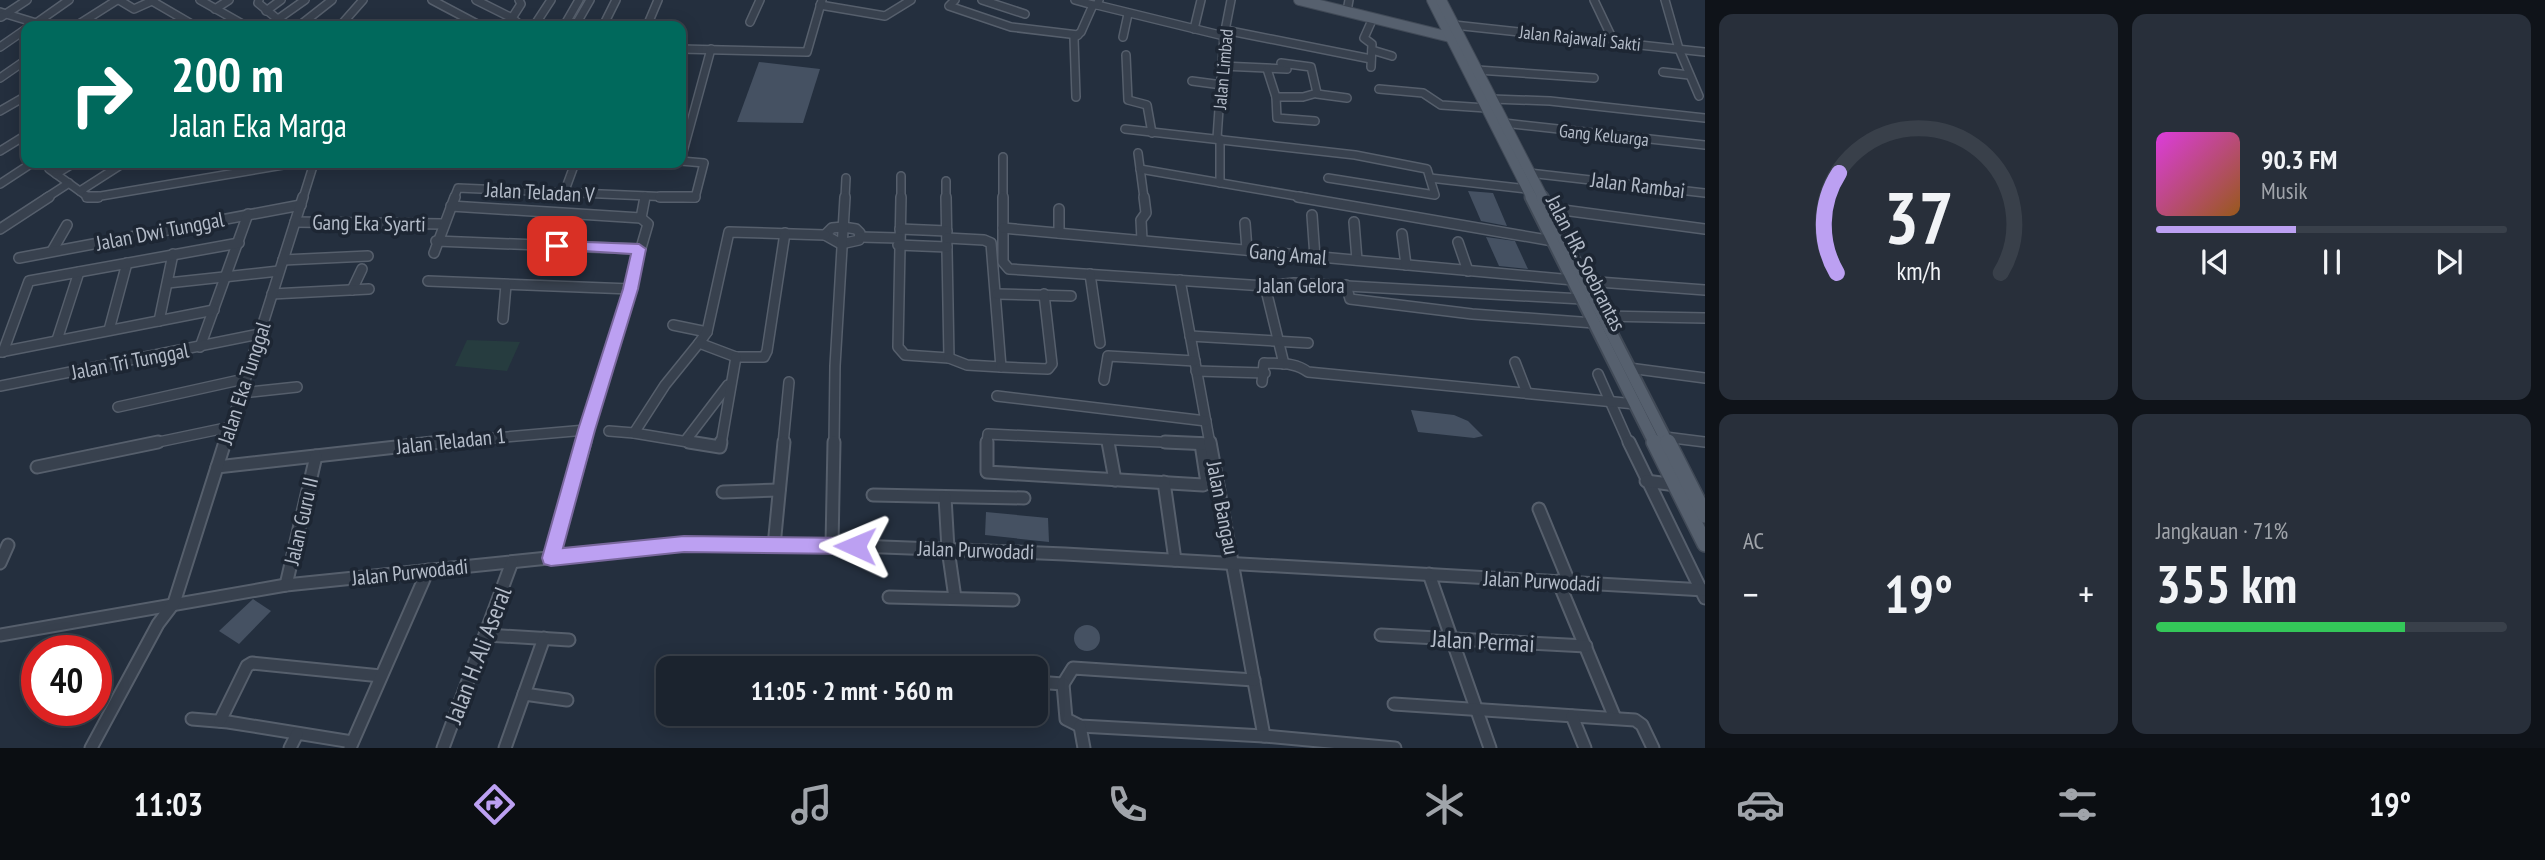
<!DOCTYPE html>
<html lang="id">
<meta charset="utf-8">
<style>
:root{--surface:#1b232e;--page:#282f3a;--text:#f1f3f6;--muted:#a0a4aa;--line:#39404a;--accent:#bca0f2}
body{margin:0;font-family:"PT Sans Narrow",sans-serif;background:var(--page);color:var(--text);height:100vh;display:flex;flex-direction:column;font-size:26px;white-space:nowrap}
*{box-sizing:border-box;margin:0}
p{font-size:23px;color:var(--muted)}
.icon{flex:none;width:38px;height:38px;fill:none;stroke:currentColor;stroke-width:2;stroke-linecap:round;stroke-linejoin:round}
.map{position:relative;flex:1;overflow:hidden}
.details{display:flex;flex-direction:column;gap:14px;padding:14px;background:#0f1319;width:840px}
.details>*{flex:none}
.hud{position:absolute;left:21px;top:21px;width:665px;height:147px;border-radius:14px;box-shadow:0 4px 18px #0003,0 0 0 2px var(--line);background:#00695c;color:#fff;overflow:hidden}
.speed{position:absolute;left:21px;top:635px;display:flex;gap:14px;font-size:35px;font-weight:700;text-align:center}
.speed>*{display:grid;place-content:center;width:91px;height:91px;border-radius:50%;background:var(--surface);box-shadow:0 4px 18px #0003,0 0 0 2px var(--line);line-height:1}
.speed .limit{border:10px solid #d22;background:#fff;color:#111}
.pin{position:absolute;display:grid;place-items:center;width:60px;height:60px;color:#fff;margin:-30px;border-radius:14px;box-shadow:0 4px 10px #0006}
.me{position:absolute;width:77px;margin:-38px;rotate:271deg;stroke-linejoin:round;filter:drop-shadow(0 0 5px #0008)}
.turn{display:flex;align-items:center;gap:24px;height:147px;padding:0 35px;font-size:32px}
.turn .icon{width:91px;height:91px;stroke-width:2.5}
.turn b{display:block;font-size:49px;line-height:60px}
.big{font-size:52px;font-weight:800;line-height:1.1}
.details .card{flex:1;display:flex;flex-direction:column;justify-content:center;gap:10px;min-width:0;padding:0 24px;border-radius:14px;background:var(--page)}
.details .dial{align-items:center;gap:0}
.dial svg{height:182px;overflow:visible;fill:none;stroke:var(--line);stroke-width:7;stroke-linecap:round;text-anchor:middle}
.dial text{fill:var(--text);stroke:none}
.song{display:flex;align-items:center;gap:21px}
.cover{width:84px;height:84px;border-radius:10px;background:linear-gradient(135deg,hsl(300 70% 55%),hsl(30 70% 35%))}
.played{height:7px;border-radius:4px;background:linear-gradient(90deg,var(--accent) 40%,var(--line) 40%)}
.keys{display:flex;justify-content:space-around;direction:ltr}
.heat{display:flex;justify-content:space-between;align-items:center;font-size:38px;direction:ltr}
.charge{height:10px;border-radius:5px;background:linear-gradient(90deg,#34c759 71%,var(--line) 0)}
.details .tiles{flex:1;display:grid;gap:14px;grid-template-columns:repeat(2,1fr)}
.trip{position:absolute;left:656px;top:656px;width:392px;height:70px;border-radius:14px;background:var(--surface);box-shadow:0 4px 18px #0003,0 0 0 2px var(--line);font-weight:800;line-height:70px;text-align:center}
.dock{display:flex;height:112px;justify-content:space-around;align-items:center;background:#0b0e12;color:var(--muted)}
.dock .icon{width:49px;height:49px}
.dock .selected{color:var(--accent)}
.dock b{font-size:32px;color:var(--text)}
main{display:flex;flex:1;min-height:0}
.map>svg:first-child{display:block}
</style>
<main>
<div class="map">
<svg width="1705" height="748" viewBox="0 0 1705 748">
<rect width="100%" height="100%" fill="#242f3e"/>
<path fill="#263c3f" d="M467,340L520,342L507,371L455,366Z"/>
<g fill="#455162">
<path d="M759,62L820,69L803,123L737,122Z"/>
<path d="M1468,191L1493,193L1507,226L1481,221Z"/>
<path d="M1486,237L1515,241L1528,269L1499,266Z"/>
<path d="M1411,410L1454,415L1468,421L1483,436L1474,438L1418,432Z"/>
<path d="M986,512L1048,518L1049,542L985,535Z"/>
<path d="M253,599L271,611L239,644L219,631Z"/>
<circle cx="1087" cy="638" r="13"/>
</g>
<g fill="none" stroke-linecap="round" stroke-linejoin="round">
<g stroke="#565f6c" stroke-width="10">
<g id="minor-far2">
<path d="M119,0L134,9L154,0"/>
<path d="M200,0L246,26"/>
<path d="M259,0L258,3L286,26"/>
<path d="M432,0L481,26"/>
<path d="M476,0L512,18"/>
<path d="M955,0L949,6L1011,27L1078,35"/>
<path d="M982,0L1025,14"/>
<path d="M1075,0L1093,5"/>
<path d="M1594,0L1614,42"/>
<path d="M1665,0L1679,49L1699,96"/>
<path d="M152,1L195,26"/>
<path d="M820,5L885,16L911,0"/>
<path d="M1097,5L1224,36"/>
<path d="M215,9L229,0"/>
<path d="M266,11L281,0"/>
<path d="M1347,11L1349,0"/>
<path d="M0,12L46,26"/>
<path d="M1,17L27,0"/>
<path d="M278,19L305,0"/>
<path d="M750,22L760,0"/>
<path d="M1454,25L1705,52"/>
<path d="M32,26L69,0"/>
<path d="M76,26L117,0"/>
<path d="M299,26L332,0"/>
<path d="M340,26L363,0"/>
<path d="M517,26L518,23L512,18L521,4L519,0"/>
<path d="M534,26L551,0"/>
<path d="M564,26L579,0"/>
<path d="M575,26L590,0"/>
<path d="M603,26L616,0"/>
<path d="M647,26L658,0"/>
<path d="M1194,29L1201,0"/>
<path d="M1225,30L1371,59"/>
<path d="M1123,37L1128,14"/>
<path d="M0,47L26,29"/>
<path d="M681,49L807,52L822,0"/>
<path d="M1372,50L1392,56"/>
<path d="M1126,55L1128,100L1147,105L1152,133"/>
<path d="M1222,66L1287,69"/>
<path d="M1371,67L1372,44L1364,38L1373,18"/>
<path d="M1267,69L1276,97L1277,118L1315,121"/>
<path d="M1477,70L1594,78"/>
<path d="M1663,72L1689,75"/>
<path d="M0,78L26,60"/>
<path d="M1192,81L1222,85"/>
<path d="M1379,89L1423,93L1441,105L1486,108"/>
<path d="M1317,94L1347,98"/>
<path d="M1076,97L1074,38L1081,32L1093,5H1097L1099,0"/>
<path d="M1276,97H1303L1317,93L1311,67L1281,63"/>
<path d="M1491,99L1550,101L1705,118"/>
<path d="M0,111L26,96"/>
<path d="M1504,123L1705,145"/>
<path d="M1125,129L1355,155L1427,169L1435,195L1328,178"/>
<path d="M1217,138L1224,36L1231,0"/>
<path d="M1220,139V183"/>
<path d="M0,151L26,135"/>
<path d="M1138,153L1144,198"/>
<path d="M1003,157V198"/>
<path d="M681,159L711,49"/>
<path d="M49,169L88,197H95L295,163"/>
<path d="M1140,169L1308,198"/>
<path d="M1529,173L1705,193"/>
<path d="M56,174L74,163"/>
<path d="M1430,178L1527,189"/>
<path d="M946,181V198"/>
<path d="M0,184L32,163"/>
<path d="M80,191L119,166"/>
<path d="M564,193L575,163"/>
<path d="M46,198L69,183"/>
<path d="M303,198L314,163"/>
<path d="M454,198L458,188L695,198L704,163L681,161"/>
<path d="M845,198L846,178"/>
<path d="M901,198V176"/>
</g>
</g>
<g stroke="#565f6c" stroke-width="12">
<g id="minor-far1">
<path d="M87,197H98"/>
<path d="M660,197H695"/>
<path d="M901,197L898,347L905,355L949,358L946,197"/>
<path d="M1003,197V262L1009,269L1265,286L1294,283L1582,299"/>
<path d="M1298,197L1553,241"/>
<path d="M451,206L641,218"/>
<path d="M1548,208L1705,229"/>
<path d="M1059,209V233"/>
<path d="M1312,215L1315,257"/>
<path d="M295,222L443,224"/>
<path d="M1354,222L1357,260"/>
<path d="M1245,223L1247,250"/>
<path d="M843,227L856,229L860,233L859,240L841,244L825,235L832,228Z"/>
<path d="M1003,228L1573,280"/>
<path d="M0,229L49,197"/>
<path d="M900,229L947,231"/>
<path d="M1402,234L1406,265"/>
<path d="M860,237L898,238"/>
<path d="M947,238L984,240L991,243L1001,367L967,365L949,358"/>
<path d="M1142,240L1141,220L1146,213L1144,197"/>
<path d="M436,241L639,249"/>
<path d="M1458,242L1468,271"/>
<path d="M898,245L947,247"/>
<path d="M52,251L67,225"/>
<path d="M434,253L455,197"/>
<path d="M19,258L301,205"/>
<path d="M283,260L368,256"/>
<path d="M1090,274L1100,343"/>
<path d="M1180,280L1210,444"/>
<path d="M428,281L631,289"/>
<path d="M1585,281L1705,290"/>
<path d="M168,283L279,271"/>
<path d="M1346,285L1350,299L1472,314L1594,323"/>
<path d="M1265,286L1284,364"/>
<path d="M352,290L362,269"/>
<path d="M272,294L369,289"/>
<path d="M997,294L1071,296"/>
<path d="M1603,316L1705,318"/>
<path d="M503,319L506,285"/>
<path d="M159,321L173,254"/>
<path d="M673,325L707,332"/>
<path d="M109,330L127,263"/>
<path d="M1190,336L1308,343"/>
<path d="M57,340L79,272"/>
<path d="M699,343L707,332L729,232L825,235"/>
<path d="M200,347L248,214"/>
<path d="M0,352L214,310"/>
<path d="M3,352L29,281L239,243"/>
<path d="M736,357H764L767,351L785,233"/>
<path d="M1515,362L1527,393"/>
<path d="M1001,367L1048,369L1052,364L1044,294"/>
<path d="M1629,368L1705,378"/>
<path d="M1196,371L1265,373"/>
<path d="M1598,374L1629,444"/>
<path d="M1104,380L1108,356L1195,361"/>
<path d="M1262,382L1264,363C1280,364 1295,362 1308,372L1635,404"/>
<path d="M0,386L259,334"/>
<path d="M241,393L297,387"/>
<path d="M997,396L1206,421"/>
<path d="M118,407L244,379"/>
<path d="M609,431L634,433"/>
<path d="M1665,437L1705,442"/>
<path d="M686,440L728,385"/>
<path d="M1108,440L1109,444"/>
<path d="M149,444L230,427"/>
<path d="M225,444L303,197"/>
<path d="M426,444L586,430"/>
<path d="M584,444L648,224L641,218L645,197"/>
<path d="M700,444L634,433L665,385L699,343L736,357"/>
<path d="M721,444L736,357"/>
<path d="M783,444L789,382"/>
<path d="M834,444L835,366L845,197"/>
<path d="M987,444L988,434L1204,444"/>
</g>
</g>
<g stroke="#565f6c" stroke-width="15">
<g id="minor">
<path d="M689,442L720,447L721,442"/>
<path d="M987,442V472L1203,485L1207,483L1201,444"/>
<path d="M1108,442L1115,480"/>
<path d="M1165,442L1210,444"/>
<path d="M1210,442L1264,736"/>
<path d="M1629,442L1705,598"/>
<path d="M37,467L158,442"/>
<path d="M217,467L441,442"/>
<path d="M1646,481L1676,485"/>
<path d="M1164,482L1175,560"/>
<path d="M723,492L779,490"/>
<path d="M873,495L1024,498"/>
<path d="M945,497L948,549L955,598"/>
<path d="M1539,509L1569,582"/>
<path d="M832,545L834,442"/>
<path d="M774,546L784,442"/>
<path d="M551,558L585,442"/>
<path d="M0,563L8,545"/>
<path d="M1429,574L1490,748"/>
<path d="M1558,581L1615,718"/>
<path d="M286,585L316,456"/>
<path d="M889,597L1013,600"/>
<path d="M0,635L286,585L684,544L832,545L1065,554L1705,590"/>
<path d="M486,635L569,640"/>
<path d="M1381,635L1586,646"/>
<path d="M1036,682L1063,684L1073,668L1254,680"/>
<path d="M1063,684L1066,719L1080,726L1264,736L1395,748"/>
<path d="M524,694L567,700"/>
<path d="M1394,704L1635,720L1642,725L1653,748"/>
<path d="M1572,716L1585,748"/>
<path d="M192,719L228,722L352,742"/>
<path d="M220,721L247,666L252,663L381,676"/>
<path d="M1080,726L1084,748"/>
<path d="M91,748L158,624L174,603L225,442"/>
<path d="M290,748L297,734"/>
<path d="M350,748L428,570"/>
<path d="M443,748L512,562"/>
<path d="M505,748L544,638"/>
</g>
</g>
<g stroke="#414a57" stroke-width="12">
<g id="major-far2">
<path d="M1299,0L1450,37"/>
<path d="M1432,0L1532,198"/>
<path d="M1441,0L1543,198"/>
</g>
</g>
<g stroke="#414a57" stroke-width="15">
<g id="major-far1">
<path d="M1531,197L1655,444"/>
<path d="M1542,197L1668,444"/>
</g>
</g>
<g stroke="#414a57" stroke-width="18">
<g id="major">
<path d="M1654,442L1705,544"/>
<path d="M1668,442L1705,515"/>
</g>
</g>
<use href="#minor-far2" stroke="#38414e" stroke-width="7"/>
<use href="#minor-far1" stroke="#38414e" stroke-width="9"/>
<use href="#minor" stroke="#38414e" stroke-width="11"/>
<use href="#major-far2" stroke="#56606e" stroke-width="10"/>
<use href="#major-far1" stroke="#56606e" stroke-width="11"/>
<use href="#major" stroke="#56606e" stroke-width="15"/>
</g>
<path fill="#bca0f2" stroke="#7a689d" stroke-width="2" d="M557,241L639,244L646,249L638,289L595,430L563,548L684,536L855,538L861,540L864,546L861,552L855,554L684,552L551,566L544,564L542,558L578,430L623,289L631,254L552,249L550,246Z"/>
<g text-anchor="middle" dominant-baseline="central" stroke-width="7" stroke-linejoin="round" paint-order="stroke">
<g font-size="18" fill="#b4bcc9" stroke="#1d2633">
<text transform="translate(1580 38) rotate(6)">Jalan Rajawali Sakti</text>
<text transform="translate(1223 69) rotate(-85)">Jalan Limbad</text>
<text transform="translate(1604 135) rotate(6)">Gang Keluarga</text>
</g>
<g font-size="21" fill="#b4bcc9" stroke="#1d2633">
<text transform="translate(1638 185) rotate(7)">Jalan Rambai</text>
<text transform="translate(540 192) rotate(3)">Jalan Teladan V</text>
<text transform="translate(369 223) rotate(1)">Gang Eka Syarti</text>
<text transform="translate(160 231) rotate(-11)">Jalan Dwi Tunggal</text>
<text transform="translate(1288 254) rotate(5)">Gang Amal</text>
<text transform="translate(1586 263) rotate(63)">Jalan HR. Soebrantas</text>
<text x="1301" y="285">Jalan Gelora</text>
<text transform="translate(130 361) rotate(-11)">Jalan Tri Tunggal</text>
<text transform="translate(244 383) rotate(-72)">Jalan Eka Tunggal</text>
<text transform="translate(451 441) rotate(-6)">Jalan Teladan 1</text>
<text transform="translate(1223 508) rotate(79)">Jalan Bangau</text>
<text transform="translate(301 521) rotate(-77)">Jalan Guru II</text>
<text transform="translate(976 550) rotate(2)">Jalan Purwodadi</text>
<text transform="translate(410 572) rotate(-6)">Jalan Purwodadi</text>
<text transform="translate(1542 581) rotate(3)">Jalan Purwodadi</text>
</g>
<g font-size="24" fill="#b4bcc9" stroke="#1d2633">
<text transform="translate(1483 641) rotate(3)">Jalan Permai</text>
<text transform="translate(478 655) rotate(-69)">Jalan H. Ali Aseral</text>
</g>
</g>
</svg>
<div class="speed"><div class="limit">40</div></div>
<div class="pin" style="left:557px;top:246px;background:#d93025"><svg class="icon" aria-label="arrive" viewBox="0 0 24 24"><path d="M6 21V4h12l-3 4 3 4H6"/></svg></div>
<svg class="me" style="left:855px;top:546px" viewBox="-20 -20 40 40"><path d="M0-17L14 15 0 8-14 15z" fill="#bca0f2" stroke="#fff" stroke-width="4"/></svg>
<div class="trip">11:05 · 2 mnt · 560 m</div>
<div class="hud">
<div class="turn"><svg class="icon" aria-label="right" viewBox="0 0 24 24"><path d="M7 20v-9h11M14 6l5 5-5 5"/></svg><div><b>200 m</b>Jalan Eka Marga</div></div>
</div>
</div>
<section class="details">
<div class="tiles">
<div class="card dial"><svg viewBox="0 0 100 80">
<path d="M14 69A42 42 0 1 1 86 69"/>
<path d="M14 69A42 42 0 0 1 15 25" stroke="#bca0f2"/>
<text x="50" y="56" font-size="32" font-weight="700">37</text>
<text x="50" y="72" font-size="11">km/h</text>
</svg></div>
<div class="card">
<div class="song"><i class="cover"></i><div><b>90.3 FM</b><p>Musik</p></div></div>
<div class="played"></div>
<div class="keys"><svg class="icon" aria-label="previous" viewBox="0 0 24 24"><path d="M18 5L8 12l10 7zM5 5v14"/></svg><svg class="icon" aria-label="pause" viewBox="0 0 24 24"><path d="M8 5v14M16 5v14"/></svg><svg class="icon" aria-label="next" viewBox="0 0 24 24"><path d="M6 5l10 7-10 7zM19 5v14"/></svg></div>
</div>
<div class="card"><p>AC</p>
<div class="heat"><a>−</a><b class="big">19°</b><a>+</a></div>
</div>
<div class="card"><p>Jangkauan · 71%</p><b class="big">355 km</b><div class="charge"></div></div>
</div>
</section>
</main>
<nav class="dock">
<b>11:03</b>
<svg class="icon selected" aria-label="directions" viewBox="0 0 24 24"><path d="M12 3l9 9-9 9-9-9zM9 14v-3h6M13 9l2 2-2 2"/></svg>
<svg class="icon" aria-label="music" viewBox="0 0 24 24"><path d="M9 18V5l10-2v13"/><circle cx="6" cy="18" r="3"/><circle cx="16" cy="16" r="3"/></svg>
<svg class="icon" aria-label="phone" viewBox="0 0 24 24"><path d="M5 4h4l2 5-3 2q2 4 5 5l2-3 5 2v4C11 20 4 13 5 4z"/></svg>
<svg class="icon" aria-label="climate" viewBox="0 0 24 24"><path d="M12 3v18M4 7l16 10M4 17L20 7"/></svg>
<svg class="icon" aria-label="car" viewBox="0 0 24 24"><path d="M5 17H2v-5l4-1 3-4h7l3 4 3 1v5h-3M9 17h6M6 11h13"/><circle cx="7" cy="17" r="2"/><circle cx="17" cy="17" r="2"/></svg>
<svg class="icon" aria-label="filters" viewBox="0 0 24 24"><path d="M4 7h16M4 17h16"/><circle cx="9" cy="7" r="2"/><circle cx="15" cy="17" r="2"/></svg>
<b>19°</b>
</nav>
